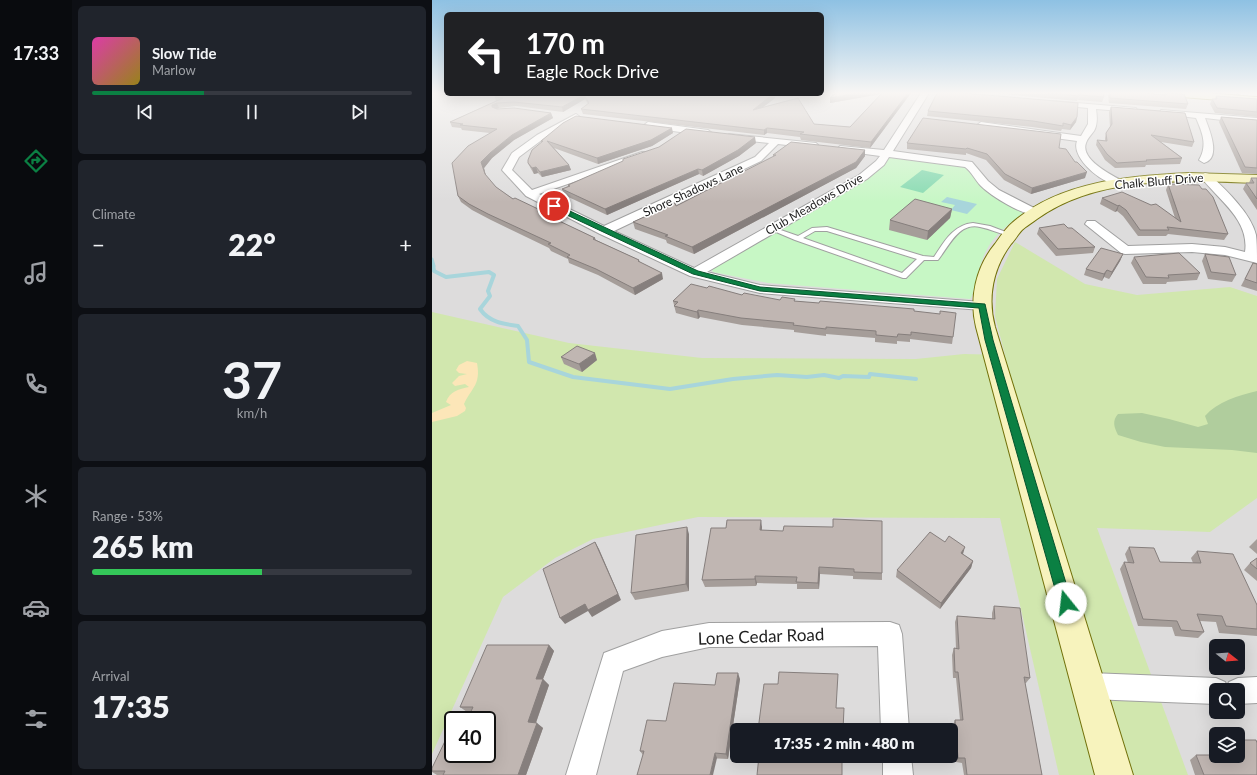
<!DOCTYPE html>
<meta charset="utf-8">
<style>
:root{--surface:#171b24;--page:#20242c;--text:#f1f3f6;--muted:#9ea1a6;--line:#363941;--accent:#0b8043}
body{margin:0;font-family:Lato,sans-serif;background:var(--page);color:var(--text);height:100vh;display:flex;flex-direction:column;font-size:15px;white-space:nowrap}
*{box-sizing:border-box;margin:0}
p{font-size:13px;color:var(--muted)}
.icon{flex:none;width:22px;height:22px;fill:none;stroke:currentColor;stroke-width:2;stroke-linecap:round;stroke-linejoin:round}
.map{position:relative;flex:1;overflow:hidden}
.drawer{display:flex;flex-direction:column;gap:6px;padding:6px;background:#0d0f14;width:360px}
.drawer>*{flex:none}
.banner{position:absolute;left:12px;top:12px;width:380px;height:84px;border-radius:6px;box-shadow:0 4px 16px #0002;background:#202124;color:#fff;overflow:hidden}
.needle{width:26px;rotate:107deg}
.tools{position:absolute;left:777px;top:639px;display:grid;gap:8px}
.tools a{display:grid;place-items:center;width:36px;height:36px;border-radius:6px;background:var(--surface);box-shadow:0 4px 16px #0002;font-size:20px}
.speed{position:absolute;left:12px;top:711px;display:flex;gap:8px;font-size:20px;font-weight:700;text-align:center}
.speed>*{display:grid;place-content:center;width:52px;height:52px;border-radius:50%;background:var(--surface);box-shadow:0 4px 16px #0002;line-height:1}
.speed .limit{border:2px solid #111;border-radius:6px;background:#fff;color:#111}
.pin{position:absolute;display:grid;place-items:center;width:34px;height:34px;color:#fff;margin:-17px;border:2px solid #fff;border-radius:50%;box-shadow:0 1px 4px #0007}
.me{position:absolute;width:44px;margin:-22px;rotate:344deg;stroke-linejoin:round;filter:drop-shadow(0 0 3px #0008)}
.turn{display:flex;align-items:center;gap:14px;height:84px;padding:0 16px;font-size:18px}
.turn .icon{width:52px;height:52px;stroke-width:2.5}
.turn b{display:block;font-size:28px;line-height:34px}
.big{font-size:30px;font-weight:800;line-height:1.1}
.drawer .card{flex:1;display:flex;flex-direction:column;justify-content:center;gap:6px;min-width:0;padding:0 14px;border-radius:6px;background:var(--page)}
.drawer .dial{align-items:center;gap:0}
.dial b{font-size:52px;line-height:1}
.song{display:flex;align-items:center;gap:12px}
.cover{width:48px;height:48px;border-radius:6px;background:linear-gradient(135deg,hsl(320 70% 55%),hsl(50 70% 35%))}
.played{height:4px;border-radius:2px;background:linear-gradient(90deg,var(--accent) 35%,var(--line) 35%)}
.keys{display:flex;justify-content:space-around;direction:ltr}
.heat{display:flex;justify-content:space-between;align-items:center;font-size:22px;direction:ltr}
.charge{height:6px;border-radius:3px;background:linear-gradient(90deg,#34c759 53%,var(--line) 0)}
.trip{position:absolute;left:298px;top:723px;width:228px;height:40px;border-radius:6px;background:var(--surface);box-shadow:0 4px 16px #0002;font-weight:800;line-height:40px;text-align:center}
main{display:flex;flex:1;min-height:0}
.tab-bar{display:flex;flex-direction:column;width:72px;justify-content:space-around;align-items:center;background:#090b0e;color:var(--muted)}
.tab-bar .icon{width:28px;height:28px}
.tab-bar .selected{color:var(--accent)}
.tab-bar b{font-size:18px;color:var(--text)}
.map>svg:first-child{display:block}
</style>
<main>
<nav class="tab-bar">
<b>17:33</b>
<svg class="icon selected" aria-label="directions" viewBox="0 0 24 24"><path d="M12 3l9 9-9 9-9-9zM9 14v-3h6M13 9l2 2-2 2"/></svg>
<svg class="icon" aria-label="music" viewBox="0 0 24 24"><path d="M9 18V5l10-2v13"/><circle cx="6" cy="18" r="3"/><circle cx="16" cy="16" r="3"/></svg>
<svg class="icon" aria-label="phone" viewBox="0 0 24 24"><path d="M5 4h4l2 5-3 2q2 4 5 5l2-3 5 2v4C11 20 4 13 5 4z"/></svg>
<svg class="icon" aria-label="climate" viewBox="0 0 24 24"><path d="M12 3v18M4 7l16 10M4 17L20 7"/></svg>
<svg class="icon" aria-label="car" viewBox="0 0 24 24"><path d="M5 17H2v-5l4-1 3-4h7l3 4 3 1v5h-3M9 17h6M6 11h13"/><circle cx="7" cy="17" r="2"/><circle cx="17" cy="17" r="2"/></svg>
<svg class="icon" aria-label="filters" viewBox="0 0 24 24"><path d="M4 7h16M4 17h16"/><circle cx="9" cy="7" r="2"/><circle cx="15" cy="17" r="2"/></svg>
</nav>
<section class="drawer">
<div class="card">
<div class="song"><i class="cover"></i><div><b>Slow Tide</b><p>Marlow</p></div></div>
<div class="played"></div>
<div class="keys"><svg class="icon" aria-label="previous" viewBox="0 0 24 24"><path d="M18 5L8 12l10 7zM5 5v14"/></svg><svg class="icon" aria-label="pause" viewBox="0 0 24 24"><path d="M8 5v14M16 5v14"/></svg><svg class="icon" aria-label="next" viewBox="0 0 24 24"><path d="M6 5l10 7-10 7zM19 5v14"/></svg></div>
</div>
<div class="card"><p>Climate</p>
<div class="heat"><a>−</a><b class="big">22°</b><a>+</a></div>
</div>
<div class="card dial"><b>37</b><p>km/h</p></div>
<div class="card"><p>Range · 53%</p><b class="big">265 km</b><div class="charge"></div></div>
<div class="card"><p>Arrival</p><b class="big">17:35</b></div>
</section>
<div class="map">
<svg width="825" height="775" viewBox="0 0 825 775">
<rect width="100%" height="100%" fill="#efebe6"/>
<path fill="#dddcdc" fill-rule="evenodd" d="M0,93H692L825,105V775H0ZM784,646H806V668H784ZM784,690H806V712H784ZM21,720H55V754H21ZM305,730H519V756H305ZM784,734H806V756H784Z"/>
<path fill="#d1e7ae" d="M583,242L653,284L705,295L798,287L825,296V498L778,532L665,528L756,775H627L568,518L266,517L161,539L123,558L71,597L0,754V312L137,343L270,358L484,359L532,354L573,355L563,316L565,279Z"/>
<path fill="#b0cd9d" d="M825,391V453L800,450L733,447L709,442L686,435C682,427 680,421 686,414L710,413L737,419L766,427L776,424L773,416C785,402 807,395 825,391Z"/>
<path fill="#fce6b8" d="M35,361L45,363C49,385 40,387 32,404L34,408L33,411L25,416L0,422V413L19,405L14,402C18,391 27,389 37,387L33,384L23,386L20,383L27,376L35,374L27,373L24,370L27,365Z"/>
<path fill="#c7f7c5" d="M458,157H463L534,166L590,211V214C552,241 551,254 540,296L538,299L336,283L281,272L279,268L432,180L442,173Z"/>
<path fill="#88dbb1" d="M490,170L512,175L491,193L468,187Z"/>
<path fill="#a8d5db" d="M515,197L545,204L535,214L519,210L523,205L509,202Z"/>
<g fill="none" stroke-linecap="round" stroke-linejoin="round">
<path stroke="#a8d5db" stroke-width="3" d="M0,259L2,266"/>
<path stroke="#a8d5db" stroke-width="4" d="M1,265L2,271L14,277L57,272L62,275L56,291L58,296L48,309C57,322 71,324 86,326L95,340L97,362L141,377L238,389L301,379L345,375L375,377L392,375L407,378L411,376L437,377L438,374L484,379"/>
<g stroke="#a0a0a0" stroke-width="2">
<path id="lane" d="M541,223L558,226L579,234L576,236C567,233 558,229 548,227C527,222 517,246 506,260H492L474,278H471L363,240L337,229L340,227L366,236L380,228L395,227L491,256L502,257C512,242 521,225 541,223ZM383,231H395L485,259L470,273L371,238Z"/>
</g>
<g stroke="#a0a0a0" stroke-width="2">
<g id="street">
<path d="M489,93H497L461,151L540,162L556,181L567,190L606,210L608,212L606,214C593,218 558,195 549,186C543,180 540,172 533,167L457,157L452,165L435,179L275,272L328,285L550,302L555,303L557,306L555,309L550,310L328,293L258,276L168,234L94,196L70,170L80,153L105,135L144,114L148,117L147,119L111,139L87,157L80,170L100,190L210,152H216L218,154L216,156L107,194L172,226L323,157L337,143L300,139L297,138L295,136L297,134L384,143L386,145L381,148L346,144L329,161L182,231L262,268L427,175L444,161L448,156L411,151L406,148L408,146L452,150Z"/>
<path d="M805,93H825V96L809,95Z"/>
<path d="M327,94H364L360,96H331Z"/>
<path d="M621,101L704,108L705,110L704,112H701L664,109C665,116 666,124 662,131C659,135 655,139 654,143C648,159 679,175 691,181L692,183L691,185C676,189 638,159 645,141L549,128L545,125L549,122L649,136L656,124V108L624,105H621Z"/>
<path d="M729,110L825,118V124L773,118C777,129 790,158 772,163L767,160C776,145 770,132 764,118L732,114L728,112Z"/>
<path d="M216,122L276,130L280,133L276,136L213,127L212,125Z"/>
<path d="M773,173L777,174C793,189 819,213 824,235C825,243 825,254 825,263L793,255L760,252L693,254L689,253L653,224L655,221H663L696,246L760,244L793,247L813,252C818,219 785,199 768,176Z"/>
<path d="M458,622L467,625L470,634L477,730H449L446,646L277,647L230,657L191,671L164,775H134L172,653L230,631L277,623Z"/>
<path d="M658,673L784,678L793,682L795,686L797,682L806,678L825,677V703L806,704V690H784V704L658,699L649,695L645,686L649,677Z"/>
<path d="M451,756H479L481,775H451Z"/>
</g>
</g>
<g stroke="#72710a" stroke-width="2">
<g id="secondary">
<path d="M732,93H775L825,97V103L737,96Z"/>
<path d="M757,173L825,175V183C754,180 665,175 605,219C600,223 594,226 590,230C586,234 583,240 579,244C561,268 555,298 563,327L701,775H663L544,327C537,298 544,267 563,244C568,237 574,228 580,223C628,181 696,176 757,173Z"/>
</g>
</g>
<use href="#lane" fill="#fff" fill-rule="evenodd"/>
<use href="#street" fill="#fff" fill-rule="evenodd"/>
<use href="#secondary" fill="#f7f3bd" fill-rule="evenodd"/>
</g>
<g fill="#a59d99">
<path d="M404,93H479L438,148L369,140L368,137L335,133L332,135L151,114L149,109L156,104L153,99L131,112L84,106L67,108L64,109L119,113L121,118L82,140L60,158L52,168L54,176L64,187L81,199L125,218V220L163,238L164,240L207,260L208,262L231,279L203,295L166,275L137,263L136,259L119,251L117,248L59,220L40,210L29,202L26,196L58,133L30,130L29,128L20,127L18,122L64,101L63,97L70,94L343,98L331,107L382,124L418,127L449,94L398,103V98Z"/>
<path d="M560,93H671L672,97L670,102L646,100L647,96L645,101Z"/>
<path d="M677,93H713L731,95V93H743L756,104L754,109L677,103L676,95Z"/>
<path d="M784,96L825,99V117L783,113L778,104L780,99H783Z"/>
<path d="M679,107L762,142L760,147L729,142L750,158L748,164L714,165L713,167L683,168L673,160L664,145L665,140L673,141V138L674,133L678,127L677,112Z"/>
<path d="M496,111L645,117L644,122L638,130L630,129L629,131L600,127L495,116Z"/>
<path d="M789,117L825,120V174L810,173L787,122Z"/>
<path d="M241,133L220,146L166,164L122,148L137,165L139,170L110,177L106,173L102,174L99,169L96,163L109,143V141Z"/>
<path d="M324,143L307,156L271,176L267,174L175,215L132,195L130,189L136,186V185Z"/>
<path d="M475,143L627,148L653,178L599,194L572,180L554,160L534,153V155L475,149Z"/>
<path d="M433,150V156L424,168L262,254L235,243L234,240L203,229L201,222L244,206L341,157V155Z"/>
<path d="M819,178H825V210L811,189L814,183H817Z"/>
<path d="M736,184L796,234L792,240L736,234L734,236H706L691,216L685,211L683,212L668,204L670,198L743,218L734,190Z"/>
<path d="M520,209L518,218L495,240L457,230L458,220Z"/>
<path d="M607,228H636L663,247L661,253L624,256L605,234Z"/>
<path d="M691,254L688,261L677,279L672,277L670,281L652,275L654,269Z"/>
<path d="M773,254L804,275L800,282L776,279L770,261Z"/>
<path d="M702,257L768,273L765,280L735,282L734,284H711L699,263Z"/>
<path d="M821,263L825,264V291L809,286Z"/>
<path d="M275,288L310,295L348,300L482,311L521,337L520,344L478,339V342L465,341V344L443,342V338L394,334V336L362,332V330L310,325L268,317L266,319L244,313L241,301Z"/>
<path d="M129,357L165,360L150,372L132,364Z"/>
<path d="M330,527V530L450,573V580L421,579V576L388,574L387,589H365V584L325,583L324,586L273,587L270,580L294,528Z"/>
<path d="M257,534V591L203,600L199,593Z"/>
<path d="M825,539V554L817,547Z"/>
<path d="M513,542L541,561L539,568L508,609L464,577L465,570Z"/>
<path d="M697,547L728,562L761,563L759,558L765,551L825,605V636L787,633L784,622L768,621L772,632L766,638L743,636L740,627L706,626L688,569L692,562L696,563L693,554Z"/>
<path d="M825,558V581L812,570L818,563Z"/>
<path d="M562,606L598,678L594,683H593L610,775H532L530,763L524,762L521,725L523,720H528L524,678H521L520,655L522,648L524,649L523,622L525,616L560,619V613Z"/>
<path d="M117,645L122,651L111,679L117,685L104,723L111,728L94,775H5L0,772V768L21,754L38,712H35L28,707Z"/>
<path d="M308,679L296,759L211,755L208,751L234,721L283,685Z"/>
<path d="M764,755L825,775H763L758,760Z"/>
</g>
<g fill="#867f7d">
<path d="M426,93H454L398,103V98Z"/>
<path d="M476,93H479L438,148L439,142Z"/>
<path d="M341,94H343V98L321,115V110Z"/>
<path d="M152,95L153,99L131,112L130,107Z"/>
<path d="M65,103L67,108L62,110L60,107V105Z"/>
<path d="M119,113L121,118L82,140L60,158L52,168L55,180L49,162L58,153L80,135Z"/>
<path d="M645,117L644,122L638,130L639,125Z"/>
<path d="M240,128L241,133L220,146L166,164L165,158Z"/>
<path d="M335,128V133L332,135V130Z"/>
<path d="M323,137L324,143L307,156L271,176L270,170Z"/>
<path d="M433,150V156L424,168L262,254L260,247Z"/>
<path d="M137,165L139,170L110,177L108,172Z"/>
<path d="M104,167L106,173L102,174L100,168Z"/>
<path d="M266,169L267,174L175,215L173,209Z"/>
<path d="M655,172L653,178L599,194L600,188Z"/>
<path d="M687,205L685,211L683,212L686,206Z"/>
<path d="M520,209L518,218L495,240L496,231Z"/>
<path d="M691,254L688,261L677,279L680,272Z"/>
<path d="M675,270L672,277L670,281L672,274Z"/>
<path d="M230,273L231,279L203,295L201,288Z"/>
<path d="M266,310L268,317L266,319L265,312Z"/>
<path d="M163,353L165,360L150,372L147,364Z"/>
<path d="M329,520L330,527L329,537L328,530Z"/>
<path d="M255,527L257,534V591L254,584Z"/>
<path d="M163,542L167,549L189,600L160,617L156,611L133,624L128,618Z"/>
<path d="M533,547L531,554L527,560L529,553Z"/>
<path d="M541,561L539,568L508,609L509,603Z"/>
<path d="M387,567L388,574L387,589L386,583Z"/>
<path d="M323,576L325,583L324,586L323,579Z"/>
<path d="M117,645L122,651L111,679L117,685L102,728L96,722L104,679Z"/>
<path d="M306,673L308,679L296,759L294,754Z"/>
<path d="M105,723L111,728L94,775H86Z"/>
<path d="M283,753L285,758L281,775H278Z"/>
</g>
<g fill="#c0b6b2" stroke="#867f7d">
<path d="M404,93H426L398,98Z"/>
<path d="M450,93H476L439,142L368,134L372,132L335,128L332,130L149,109L157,103L152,95L130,107L82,102L65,103L60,105V107L65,109L82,108L119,113L80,135L58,153L49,162L53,174L64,187L81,199L83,198L125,218L123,219L163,238L161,239L207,260L206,261L230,273L201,288L164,269L135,257L138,255L116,244L119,243L56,214L37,204L26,196L20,163L36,146L65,129L28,125L31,124L18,122L71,98L63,97L70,94H341L321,110L366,98L382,124L418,127Z"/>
<path d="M505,93H532L646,103L645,117L639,125L631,123V126L601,121L496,111Z"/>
<path d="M616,93H647V96Z"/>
<path d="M648,93H671L672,97L648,95Z"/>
<path d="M678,93H713L734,95V93L752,94L756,104L678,98Z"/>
<path d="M784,96L825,99V112L785,108L780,99H785Z"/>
<path d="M679,107L753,113L762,142L719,135L750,158L714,160L715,161L685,163L675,154L665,140L675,141L674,133L680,124Z"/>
<path d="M144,116L240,128L219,140L165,158L115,141L137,165L108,172L104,167L100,168L96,163V160L100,150L111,141H109L131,123Z"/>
<path d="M789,117L825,120V168L813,167Z"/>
<path d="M491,118L629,134L627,148L634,149L643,162H645L655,172L600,188L573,174L555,154L535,148L534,149L475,143Z"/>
<path d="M254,129L323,137L306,150L270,170L266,169L173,209L130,189L138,186L136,185L191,161V159L227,147Z"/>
<path d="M359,142L433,150L424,162L260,247L233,236L236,235L201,222L243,203L244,206L344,155H341Z"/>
<path d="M819,178H825V199L814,183H822Z"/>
<path d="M736,184L767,185L770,189H774L781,197L796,234L735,227L737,230H708L694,210L687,205L686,206L670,198L690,192L719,205L724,204L749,222Z"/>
<path d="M483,199L520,209L496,231L458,220Z"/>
<path d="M632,224L636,228H640L663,247L626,249L607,228Z"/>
<path d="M669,248L691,254L680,272L675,270L672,274L654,269Z"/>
<path d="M747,253L768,273L736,275L737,278L714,277L702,257Z"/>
<path d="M773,254L797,257L804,275L779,272Z"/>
<path d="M821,263L825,264V283L813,279Z"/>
<path d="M259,284L275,288L277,286L310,295L312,293L348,300L350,297L363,299L362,301L387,303L388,301L482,309V311L508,314V311L524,313L521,337L479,332V335L466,334L465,337L444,335V331L394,327V329L361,325L362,323L309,318L266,310L265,312L242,306L246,302L241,301Z"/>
<path d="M145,346L163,353L147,364L129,357Z"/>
<path d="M401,519L450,521V573L422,572V569L387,567L386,583L364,582L365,577L323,576V579L270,580L279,528H294L295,520H329L328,530L351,531L352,526L401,527Z"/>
<path d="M255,527L254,584L199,593L204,535Z"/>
<path d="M498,532L513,542L517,536L533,547L529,553L541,561L509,603L465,570Z"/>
<path d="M163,542L186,594L156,610L153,604L128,618L111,569Z"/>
<path d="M697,547L722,548L728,562L769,563L765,551L801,554L825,605V629L794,626L790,616L765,614L772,632L749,630L745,621L711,619L692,562L702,563Z"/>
<path d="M825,558V569L818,563Z"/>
<path d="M562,606L588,608L598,678L592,677L610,775H535L533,758H526L523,720H531L526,672H523L522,648L527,649L525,616L563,619Z"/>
<path d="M55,645H117L104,679H111L96,722L105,723L86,775H11L13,771H0V768L16,735H21V754H55V720H35L41,707H28Z"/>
<path d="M347,672L406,674L404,708H412L411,730H326L332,684H346Z"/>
<path d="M285,673H306L294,754L283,753L278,775H205L212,751H208L215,720L234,721L242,683L283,685Z"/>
<path d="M806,740H824L825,743V775H772L764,755H784V756H806Z"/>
<path d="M327,756H410V775H325Z"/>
</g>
<linearGradient id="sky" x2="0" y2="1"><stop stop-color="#8ec1e3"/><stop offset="0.46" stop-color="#f8f6f4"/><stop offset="1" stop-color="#f8f6f4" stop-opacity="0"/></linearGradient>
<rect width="825" height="202" fill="url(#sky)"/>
<path fill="#0b8043" stroke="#07532c" d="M120,205H125L266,271L328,287L553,304L561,340L640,603L638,607L634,609L629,607L627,603L553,340L547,308L328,291L261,274L120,208Z"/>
<g text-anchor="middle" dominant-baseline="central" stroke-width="3" stroke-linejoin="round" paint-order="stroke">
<g font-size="12" fill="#1f1f1f" stroke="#fff">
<text transform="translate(727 181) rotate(-5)">Chalk Bluff Drive</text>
<text transform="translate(261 190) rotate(-25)">Shore Shadows Lane</text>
<text transform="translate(382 204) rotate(-30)">Club Meadows Drive</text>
</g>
<g font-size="17" fill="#1f1f1f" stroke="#fff">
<text transform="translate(329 636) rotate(-2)">Lone Cedar Road</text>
</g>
</g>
</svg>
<div class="tools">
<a><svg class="needle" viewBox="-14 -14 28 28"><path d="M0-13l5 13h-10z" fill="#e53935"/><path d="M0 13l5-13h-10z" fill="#9ea1a6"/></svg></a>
<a><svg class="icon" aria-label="search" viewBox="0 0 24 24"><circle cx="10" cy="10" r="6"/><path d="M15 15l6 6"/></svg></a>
<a><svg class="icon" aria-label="layers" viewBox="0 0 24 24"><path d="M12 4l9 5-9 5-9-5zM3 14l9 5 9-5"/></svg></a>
</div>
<div class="speed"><div class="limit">40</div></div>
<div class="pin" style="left:122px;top:206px;background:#d93025"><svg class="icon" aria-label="arrive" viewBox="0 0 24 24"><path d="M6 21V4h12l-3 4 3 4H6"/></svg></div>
<svg class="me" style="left:634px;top:603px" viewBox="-20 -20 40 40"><circle r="19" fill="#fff"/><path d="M0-13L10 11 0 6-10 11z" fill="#0b8043"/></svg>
<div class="trip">17:35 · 2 min · 480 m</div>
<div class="banner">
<div class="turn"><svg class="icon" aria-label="left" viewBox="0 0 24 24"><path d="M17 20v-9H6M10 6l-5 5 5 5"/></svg><div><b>170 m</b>Eagle Rock Drive</div></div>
</div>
</div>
</main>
